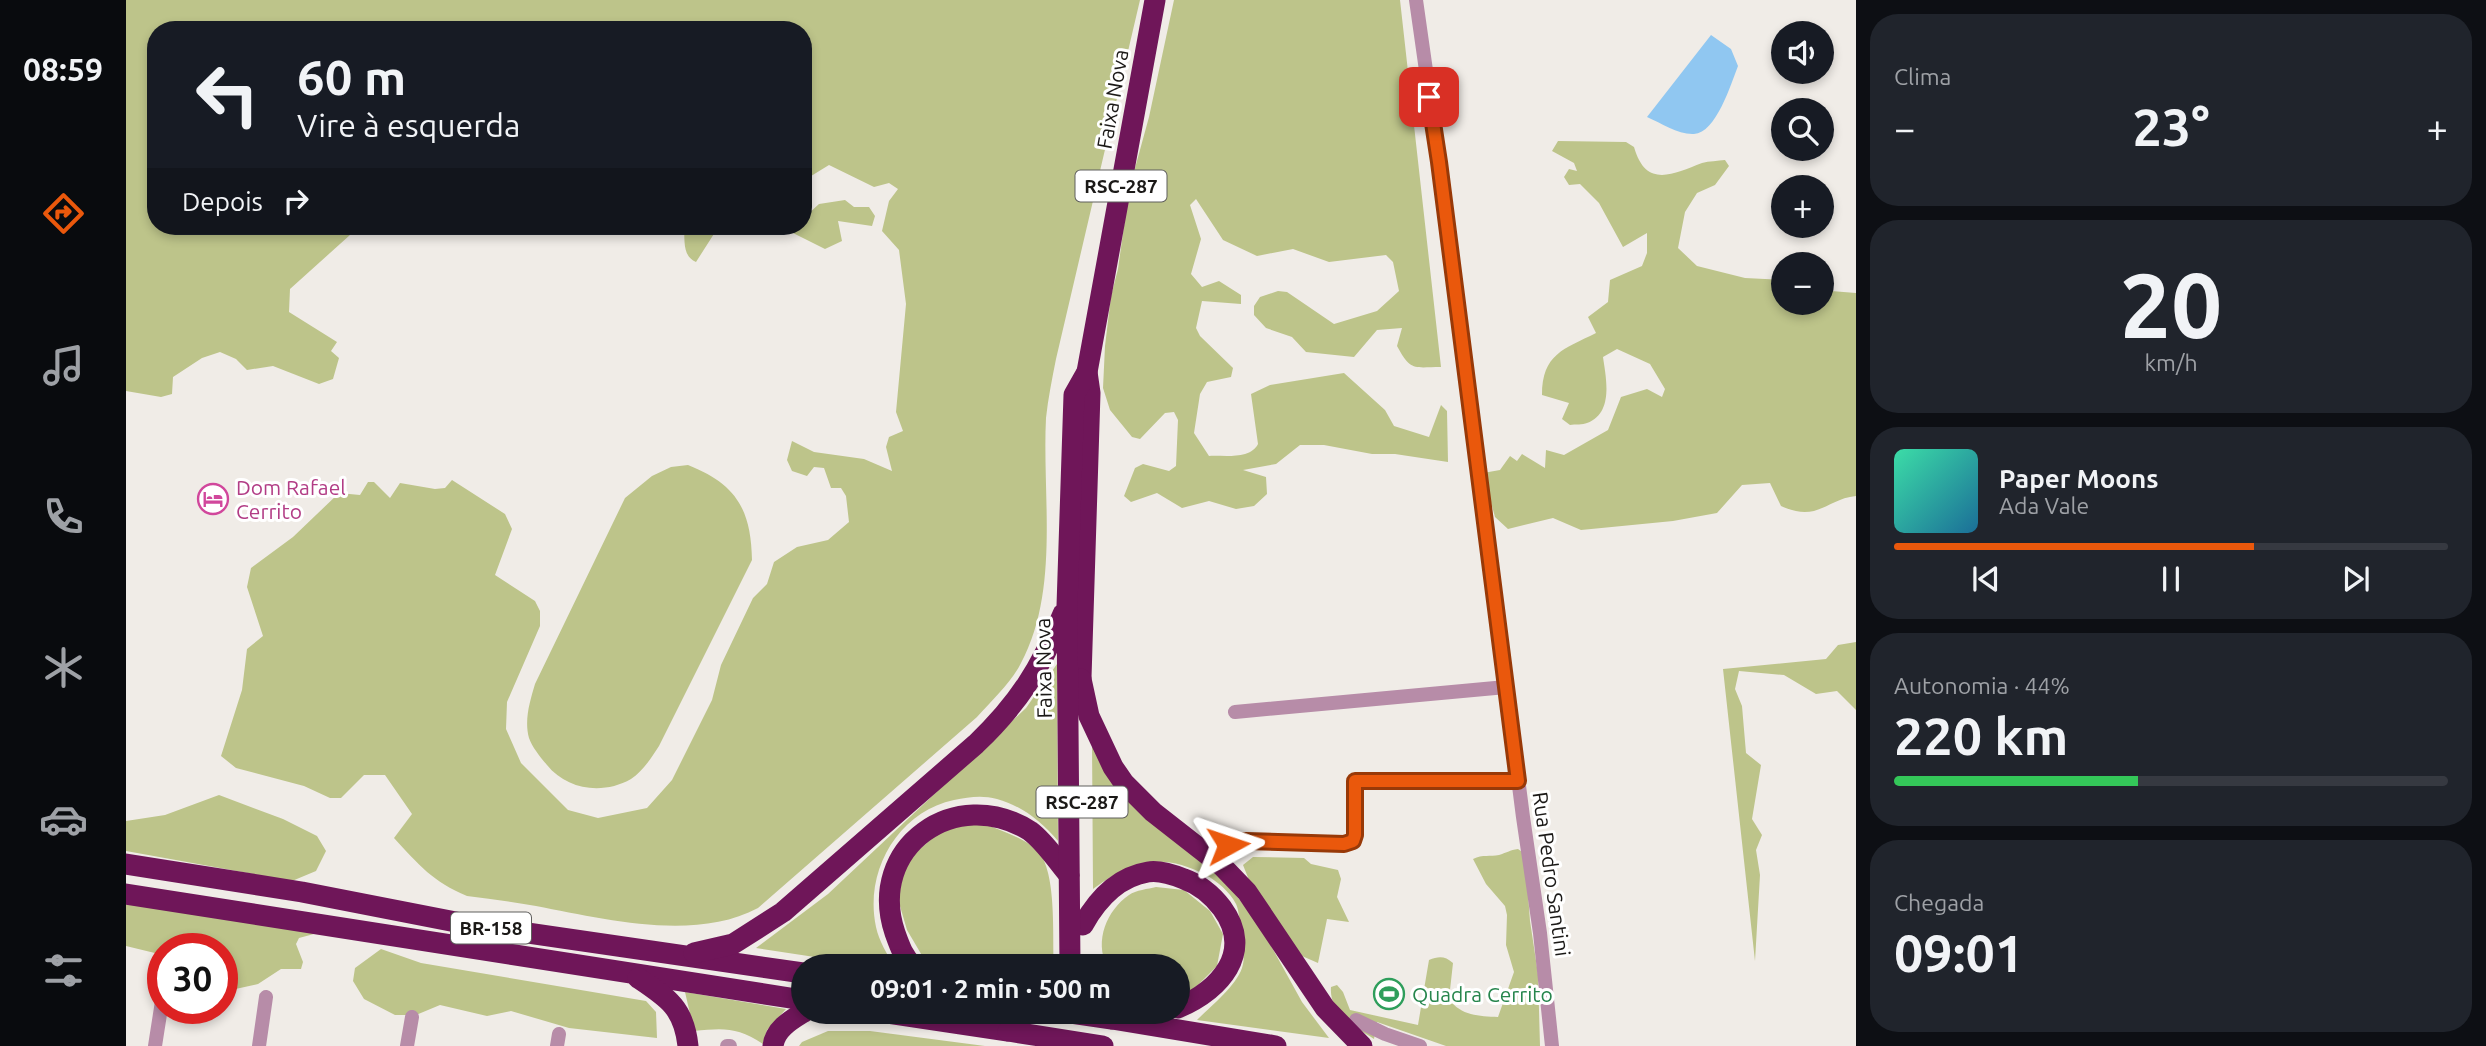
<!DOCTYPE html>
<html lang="pt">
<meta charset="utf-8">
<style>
:root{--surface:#171b24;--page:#20242c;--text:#f1f3f6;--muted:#9ea1a6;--line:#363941;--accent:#ea580c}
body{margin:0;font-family:Ubuntu,sans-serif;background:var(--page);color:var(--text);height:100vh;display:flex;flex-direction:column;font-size:26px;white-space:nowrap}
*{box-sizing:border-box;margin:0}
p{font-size:23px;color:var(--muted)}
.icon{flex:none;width:38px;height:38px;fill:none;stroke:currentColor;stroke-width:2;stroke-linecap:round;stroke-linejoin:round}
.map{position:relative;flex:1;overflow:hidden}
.sheet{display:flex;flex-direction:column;gap:14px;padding:14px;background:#0d0f14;width:630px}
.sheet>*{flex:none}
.guide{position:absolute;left:21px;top:21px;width:665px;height:214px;border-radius:28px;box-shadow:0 4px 10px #0003;background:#171b24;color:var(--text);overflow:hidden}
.buttons{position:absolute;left:1645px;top:21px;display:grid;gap:14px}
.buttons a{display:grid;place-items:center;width:63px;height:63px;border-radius:50%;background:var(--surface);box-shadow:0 4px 10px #0003;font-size:35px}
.speed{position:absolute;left:21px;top:933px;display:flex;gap:14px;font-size:35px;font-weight:700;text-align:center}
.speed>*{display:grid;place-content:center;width:91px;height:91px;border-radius:50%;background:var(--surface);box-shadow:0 4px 10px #0003;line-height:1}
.speed .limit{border:10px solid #d22;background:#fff;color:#111}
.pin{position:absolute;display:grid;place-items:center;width:60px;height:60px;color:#fff;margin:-30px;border-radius:14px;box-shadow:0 4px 10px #0006}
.me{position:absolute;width:77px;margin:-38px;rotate:85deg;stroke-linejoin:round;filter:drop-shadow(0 0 5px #0008)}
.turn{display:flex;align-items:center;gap:24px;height:147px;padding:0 35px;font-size:32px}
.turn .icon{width:91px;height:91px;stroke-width:2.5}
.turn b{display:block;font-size:49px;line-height:60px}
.then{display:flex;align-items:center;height:66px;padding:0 35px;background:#0003;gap:14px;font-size:26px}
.big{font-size:52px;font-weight:700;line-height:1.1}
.sheet .tile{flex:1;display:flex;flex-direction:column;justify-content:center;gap:10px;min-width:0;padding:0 24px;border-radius:28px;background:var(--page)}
.sheet .dial{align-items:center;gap:0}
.dial b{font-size:91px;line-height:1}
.song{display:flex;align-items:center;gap:21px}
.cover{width:84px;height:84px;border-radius:10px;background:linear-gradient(135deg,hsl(160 70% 55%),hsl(200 70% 35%))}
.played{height:7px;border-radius:4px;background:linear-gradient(90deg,var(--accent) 65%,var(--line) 65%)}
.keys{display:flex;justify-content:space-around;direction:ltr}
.heat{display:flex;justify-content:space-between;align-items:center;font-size:38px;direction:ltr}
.charge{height:10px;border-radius:5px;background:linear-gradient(90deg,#34c759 44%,var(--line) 0)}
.trip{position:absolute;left:665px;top:954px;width:399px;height:70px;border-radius:35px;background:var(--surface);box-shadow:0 4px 10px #0003;font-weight:700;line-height:70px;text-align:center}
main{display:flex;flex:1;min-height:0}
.menu{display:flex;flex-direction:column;width:126px;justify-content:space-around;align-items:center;background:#090b0e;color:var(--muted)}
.menu .icon{width:49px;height:49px}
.menu .current{color:var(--accent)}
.menu b{font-size:32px;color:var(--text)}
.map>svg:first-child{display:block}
</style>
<main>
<nav class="menu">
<b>08:59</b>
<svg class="icon current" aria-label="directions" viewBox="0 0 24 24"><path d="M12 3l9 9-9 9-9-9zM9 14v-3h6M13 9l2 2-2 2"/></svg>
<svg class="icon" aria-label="music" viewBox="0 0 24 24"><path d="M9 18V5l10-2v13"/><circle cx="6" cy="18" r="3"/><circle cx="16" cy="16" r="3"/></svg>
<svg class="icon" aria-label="phone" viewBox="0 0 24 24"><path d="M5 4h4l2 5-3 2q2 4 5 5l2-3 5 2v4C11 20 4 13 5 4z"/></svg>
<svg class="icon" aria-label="climate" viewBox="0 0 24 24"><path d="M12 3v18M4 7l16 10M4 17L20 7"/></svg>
<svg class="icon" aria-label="car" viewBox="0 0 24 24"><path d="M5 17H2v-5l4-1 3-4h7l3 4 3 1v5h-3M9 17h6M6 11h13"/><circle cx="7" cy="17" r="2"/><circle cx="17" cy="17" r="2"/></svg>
<svg class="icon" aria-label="filters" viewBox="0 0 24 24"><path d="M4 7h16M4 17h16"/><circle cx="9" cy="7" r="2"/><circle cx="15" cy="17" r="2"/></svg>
</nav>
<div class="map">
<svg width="1730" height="1046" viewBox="0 0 1730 1046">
<rect width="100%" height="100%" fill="#f0ece7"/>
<g fill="#bdc48a">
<path d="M0,0H1014L930,359C926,379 922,399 920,418C916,497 934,590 895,663C885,683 866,700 851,717L632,908C568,942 478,919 410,906C388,902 364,899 341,896C307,882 293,865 268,838L286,814L259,775H238L215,798H204L178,786L110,768L95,756L116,690L121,649L137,636L121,587L125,568L167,537L213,493L234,495L242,482H248L264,498L274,483L309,489L319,488L326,480L379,514L386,529L369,575L409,601L414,611V626L381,702L380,729L395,763L442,810L472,818L521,808L546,780L586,700L595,665L627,598L641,584L648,562L671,547L702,540L723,522L720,496L715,488H705L698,468L688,467L681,476L666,471L661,460L666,441L688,452L738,459L766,471L760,447L763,437L777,431L770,412L780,304L773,250L756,231L763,201L772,189L763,183L748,187L703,165L677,181V30H30V226H234L164,289L163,312L211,342L205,351L213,358L207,379L193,384L147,366L121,370L110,359L94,352L76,358L47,377L46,394L35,397L0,391Z"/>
<path d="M1048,0H1274L1315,367C1288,367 1285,372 1271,346L1276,328L1251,330L1228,357L1180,352L1166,337L1140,328L1128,315V306L1134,297L1152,291L1161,292L1208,324L1251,311L1273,291L1267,262L1260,255L1203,262L1167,249L1131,256L1097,240L1070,199L1064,205L1075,239L1065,274L1076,287L1093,281L1115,295V304L1076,301L1070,328L1074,336L1107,368L1105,377L1081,382L1074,394L1068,433L1083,456C1098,455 1124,460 1132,444L1125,394L1144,385L1218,373L1259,410L1268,426L1303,437L1315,405L1321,411L1322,462L1269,454H1246L1198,445H1174L1150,464L1117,470L1140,477L1141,494L1128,506L1110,509L1083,501L1056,508L1031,493L1005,502L998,496L1009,468L1017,464L1043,471L1050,466L1052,420L1048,412L1039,413L1014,439L1006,437L984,410L977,388L979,346L985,296L992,269L1003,190L1023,117Z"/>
<path d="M1432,141L1500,142L1508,147C1520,189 1547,174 1576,163C1583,161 1592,161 1599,160L1603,166L1589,185L1571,193L1559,212L1552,248L1571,266L1619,278L1657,280V303H1696V285L1705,291L1730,293V496C1700,499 1692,523 1655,506L1644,483L1616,485L1591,513L1547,521L1455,530L1427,518L1382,529L1369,517L1357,473L1374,470L1384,456L1391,461L1396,454L1419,468L1420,450L1438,455L1482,430L1495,397L1521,389L1536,397L1539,389L1524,364L1491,349L1477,357C1480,378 1488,413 1461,423C1457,425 1449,424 1444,425L1436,419L1443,403L1416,395C1416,354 1438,349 1470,333L1462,317L1482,302L1484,280L1516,266L1521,253V233L1497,247L1473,203L1454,184L1443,185L1438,177L1443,169L1451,171L1448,163L1426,151Z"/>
<path d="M719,200L728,207H743L749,216L746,226L712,221L716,241L699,249L661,230L642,232L634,226H677V212L682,214L693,204Z"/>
<path d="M558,226H593L570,262C556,256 559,240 558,226Z"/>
<path d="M562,465C610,484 625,509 626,560L533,746C526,757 517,771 505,779C477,795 441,790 421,765C415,758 406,747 403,738C398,720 404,701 409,684L499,498L526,476L545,467Z"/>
<path d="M1730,642V710L1711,691L1690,694L1658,675L1613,671L1609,689L1616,706L1620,753L1635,765L1626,819L1636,835L1630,850L1634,875L1629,961L1597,669L1700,659L1712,645Z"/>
<path d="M931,664L932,841C915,821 896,806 871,799C856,795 843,797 828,800C772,812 738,871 750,927C753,941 761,954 768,966H748L630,948L702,894L900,708Z"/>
<path d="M966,741L1081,859L1133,924L1176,1002L1203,1038L1071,1020C1084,1007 1110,986 1116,968C1120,956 1117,937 1114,925C1113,919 1113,910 1110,904C1104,892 1091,881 1080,875C1037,852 1005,860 967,889Z"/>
<path d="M93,795L157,819L191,836L200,851L190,871L166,881L0,851V821L39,815Z"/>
<path d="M854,822C872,830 894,836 909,848C932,867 926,937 928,966H805L801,964L781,930L769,889L787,855L824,823Z"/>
<path d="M1392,849L1399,854L1404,921L1412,974L1414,1046H1320L1251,1022L1248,1039C1228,1026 1203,1014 1205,987L1211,985L1217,992L1224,1010L1292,1025L1303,960C1313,956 1319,956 1327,963L1323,999C1335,1016 1353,1016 1372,1017L1388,972L1380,945L1381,915L1379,906L1360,884L1347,859C1357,854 1364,857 1373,855C1380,853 1384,850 1392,849Z"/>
<path d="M1127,857L1178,858L1185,864L1212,870L1215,879L1211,897L1223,922L1201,919L1192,963L1176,956L1125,885L1117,865Z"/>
<path d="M1030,887L1058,890L1084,911L1097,934L1091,966L1061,996L1052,999V966H981C968,941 981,910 1003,895C1010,890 1022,889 1030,887Z"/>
<path d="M0,904L199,931L173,938L170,944L177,962L175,969H155L132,984L105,990L96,983V948H37V955L0,946Z"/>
<path d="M255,949L295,963L520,1001L530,1012L531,1038L443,1028L385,1011L361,1016L314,1005L290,1015H269L238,999L227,981L229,968Z"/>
<path d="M559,992L660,1009L641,1030L637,1044C611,1027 598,1028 568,1031Z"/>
<path d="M702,1031H744L859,1046H673L676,1042Z"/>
</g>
<path fill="#90c7f1" d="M1585,35L1605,49L1612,66C1605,84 1590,133 1568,134C1553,135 1535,123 1521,117Z"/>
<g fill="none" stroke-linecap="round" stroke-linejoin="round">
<g stroke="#b78ca8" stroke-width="14">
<path d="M1290,0L1313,162L1397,817L1414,933L1426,1046"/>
<path d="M1109,712L1380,687"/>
<path d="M1084,856L1102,845L1120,841L1218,843L1227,841L1229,835V781H1392"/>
<path d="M1230,1020L1259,1034L1294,1046"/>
<path d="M29,1046L37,995"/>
<path d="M133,1046L140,997"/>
<path d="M281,1046L286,1017"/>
<path d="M431,1046L433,1034"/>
<path d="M601,1046H604"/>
</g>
<g stroke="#6f1659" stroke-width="21">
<path d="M955,678L964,393L961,372"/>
<path d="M955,679L963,716L987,767L998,783L1027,812L1096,866L1121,892L1199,1008L1236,1046"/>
<path d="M0,864L176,892L340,924L677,973"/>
<path d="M0,894L677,1000"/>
<path d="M957,925C971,900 991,877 1022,872C1033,870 1048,875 1058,879C1075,885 1086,895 1096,908C1129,953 1093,990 1052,1008"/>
<path d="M568,953L607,944L657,912L850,744C892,704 915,668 937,614"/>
<path d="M787,966C777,956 774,947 769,933C740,847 830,784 904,831C919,842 931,861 943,875"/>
<path d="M944,966L941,606L948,395L961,372L1029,0"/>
<path d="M512,978C542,998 558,1008 562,1046"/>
<path d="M755,1012L882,1031"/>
<path d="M986,1019L1150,1046"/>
<path d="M647,1046C649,1029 665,1020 678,1012"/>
</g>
<g stroke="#6f1659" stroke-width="21">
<path d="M938,1012L986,1019"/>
<path d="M882,1031L977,1046"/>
</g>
</g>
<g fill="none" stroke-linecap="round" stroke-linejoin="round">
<g stroke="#983908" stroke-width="18">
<path id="route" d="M1102,845L1120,841L1218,844L1227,841L1229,835V781H1392L1313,162L1303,97"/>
</g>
<use href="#route" stroke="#ea580c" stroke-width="12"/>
</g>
<defs>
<g id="hotel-ring" transform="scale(1.575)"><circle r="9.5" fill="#fff" stroke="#d1479c" stroke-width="1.5"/><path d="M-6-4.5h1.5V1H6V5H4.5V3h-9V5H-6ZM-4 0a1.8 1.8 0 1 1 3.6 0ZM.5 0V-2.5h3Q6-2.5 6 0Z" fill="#d1479c"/></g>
<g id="stadium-ring" transform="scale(1.575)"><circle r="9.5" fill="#fff" stroke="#2e9e5b" stroke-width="1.5"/><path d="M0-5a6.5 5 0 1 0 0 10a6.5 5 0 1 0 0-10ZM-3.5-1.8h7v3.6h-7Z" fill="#2e9e5b"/></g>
</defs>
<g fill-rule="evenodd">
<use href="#hotel-ring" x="87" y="499"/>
<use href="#stadium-ring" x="1263" y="994"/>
</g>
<g text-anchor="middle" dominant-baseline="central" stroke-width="6" stroke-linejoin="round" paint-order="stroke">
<g fill="#fff" stroke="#5f5e5d" stroke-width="2">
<rect x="949.5" y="170.5" width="91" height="31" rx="5"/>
<rect x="910.5" y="786.5" width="91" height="31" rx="5"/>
<rect x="325" y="912.5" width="80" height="31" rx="5"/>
</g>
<g font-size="19" font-weight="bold" fill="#1b1917">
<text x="995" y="186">RSC-287</text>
<text x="956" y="802">RSC-287</text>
<text x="365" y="928">BR-158</text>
</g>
<g font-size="21" fill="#1b1917" stroke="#fff">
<text transform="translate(986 99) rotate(-80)">Faixa Nova</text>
<text transform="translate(917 668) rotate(-91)">Faixa Nova</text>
<text transform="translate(1426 874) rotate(82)">Rua Pedro Santini</text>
</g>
<g font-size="21" fill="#b23c85" stroke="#fff" text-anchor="start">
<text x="110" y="487">Dom Rafael<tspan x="110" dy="24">Cerrito</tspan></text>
</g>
<g font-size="21" fill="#27864d" stroke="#fff" text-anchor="start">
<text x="1286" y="994">Quadra Cerrito</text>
</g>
</g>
</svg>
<div class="buttons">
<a><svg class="icon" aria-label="sound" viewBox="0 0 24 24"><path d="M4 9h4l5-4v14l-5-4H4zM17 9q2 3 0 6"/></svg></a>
<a><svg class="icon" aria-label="search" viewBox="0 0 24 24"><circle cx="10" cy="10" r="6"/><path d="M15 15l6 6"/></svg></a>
<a>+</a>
<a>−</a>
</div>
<div class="speed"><div class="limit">30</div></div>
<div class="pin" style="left:1303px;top:97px;background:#d93025"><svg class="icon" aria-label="arrive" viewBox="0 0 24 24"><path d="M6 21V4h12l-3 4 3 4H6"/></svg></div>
<svg class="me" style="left:1102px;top:845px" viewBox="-20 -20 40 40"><path d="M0-17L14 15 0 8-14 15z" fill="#ea580c" stroke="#fff" stroke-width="4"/></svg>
<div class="trip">09:01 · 2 min · 500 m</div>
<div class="guide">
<div class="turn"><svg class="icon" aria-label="left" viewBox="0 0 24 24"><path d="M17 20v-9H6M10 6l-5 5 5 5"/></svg><div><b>60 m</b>Vire à esquerda</div></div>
<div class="then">Depois<svg class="icon" aria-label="right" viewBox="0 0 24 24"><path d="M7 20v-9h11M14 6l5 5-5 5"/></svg></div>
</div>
</div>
<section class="sheet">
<div class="tile"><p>Clima</p>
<div class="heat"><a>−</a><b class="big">23°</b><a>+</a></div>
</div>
<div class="tile dial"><b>20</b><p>km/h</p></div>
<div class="tile">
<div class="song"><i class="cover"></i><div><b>Paper Moons</b><p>Ada Vale</p></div></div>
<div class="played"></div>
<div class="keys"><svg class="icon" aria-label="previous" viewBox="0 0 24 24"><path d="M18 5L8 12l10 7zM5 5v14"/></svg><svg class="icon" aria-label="pause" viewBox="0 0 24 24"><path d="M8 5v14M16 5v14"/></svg><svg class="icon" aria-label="next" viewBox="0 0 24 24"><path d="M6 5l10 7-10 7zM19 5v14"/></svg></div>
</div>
<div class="tile"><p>Autonomia · 44%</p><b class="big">220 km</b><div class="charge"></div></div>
<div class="tile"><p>Chegada</p><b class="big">09:01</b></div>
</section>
</main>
